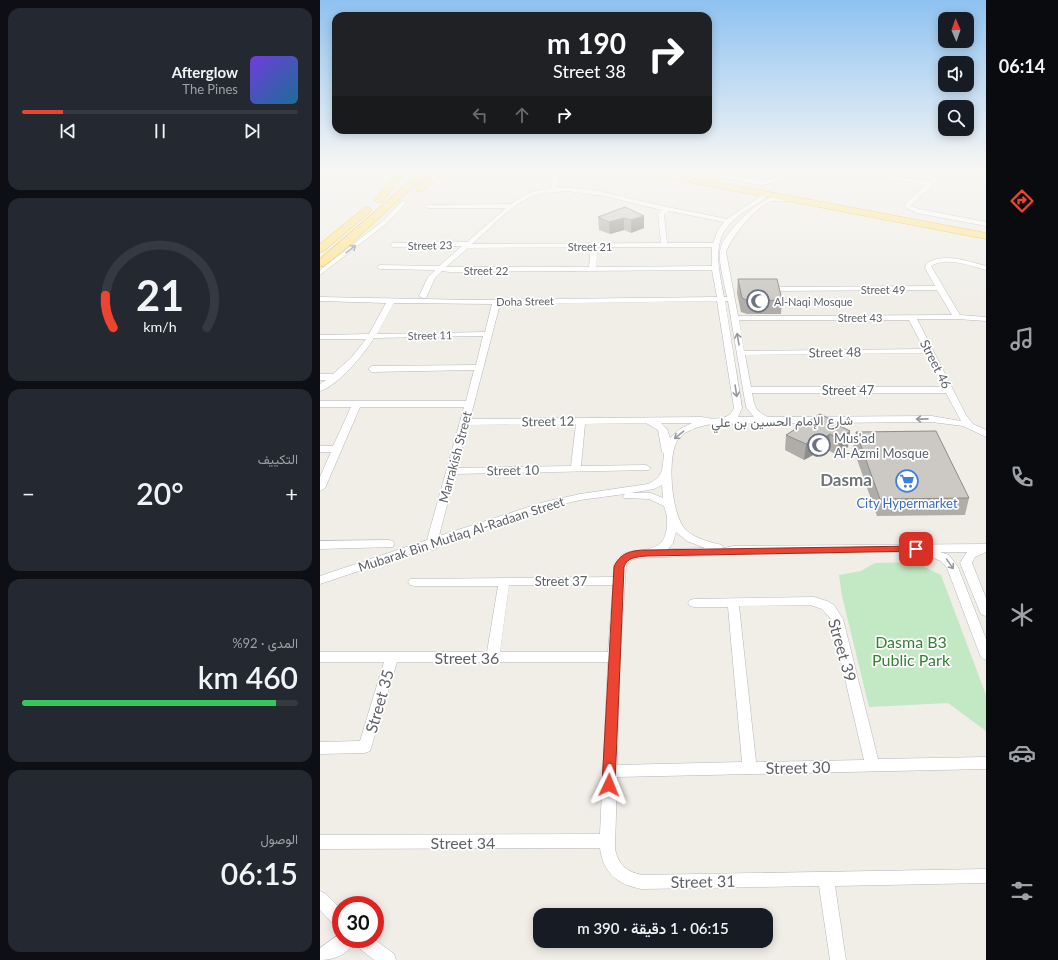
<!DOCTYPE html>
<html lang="ar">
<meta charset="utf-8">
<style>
:root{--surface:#171b24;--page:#242831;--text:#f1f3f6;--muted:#9ea1a6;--line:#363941;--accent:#ec4431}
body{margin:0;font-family:Lato,Vazirmatn,sans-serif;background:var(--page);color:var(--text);direction:rtl;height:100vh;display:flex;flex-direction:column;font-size:15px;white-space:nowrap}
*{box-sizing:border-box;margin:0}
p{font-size:13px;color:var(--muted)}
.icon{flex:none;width:22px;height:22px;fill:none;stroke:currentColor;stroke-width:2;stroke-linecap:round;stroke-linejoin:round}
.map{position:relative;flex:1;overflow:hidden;direction:ltr}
.details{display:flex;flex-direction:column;gap:8px;padding:8px;background:#0d0f14;width:320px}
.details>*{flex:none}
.guide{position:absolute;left:12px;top:12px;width:380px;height:122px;border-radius:12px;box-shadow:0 2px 10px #0003;direction:rtl;background:#202124;color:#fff;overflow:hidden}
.needle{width:26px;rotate:358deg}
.controls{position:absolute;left:618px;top:12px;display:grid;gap:8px}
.controls a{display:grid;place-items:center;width:36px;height:36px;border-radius:8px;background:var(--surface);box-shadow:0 2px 10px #0003;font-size:20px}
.speed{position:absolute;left:12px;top:896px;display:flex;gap:8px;font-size:20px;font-weight:700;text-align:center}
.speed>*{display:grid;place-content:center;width:52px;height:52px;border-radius:50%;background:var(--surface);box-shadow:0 2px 10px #0003;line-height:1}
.speed .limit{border:6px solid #d22;background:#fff;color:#111}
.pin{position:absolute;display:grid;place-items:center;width:34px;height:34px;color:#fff;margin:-17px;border-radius:8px;box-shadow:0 2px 6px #0006}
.me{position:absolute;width:44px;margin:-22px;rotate:2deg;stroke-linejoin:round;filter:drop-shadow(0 0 3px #0008)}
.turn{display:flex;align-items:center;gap:14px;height:84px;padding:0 20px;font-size:18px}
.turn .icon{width:52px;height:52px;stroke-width:2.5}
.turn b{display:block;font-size:28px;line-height:34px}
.lanes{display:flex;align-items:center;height:38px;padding:0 20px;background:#0003;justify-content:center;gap:20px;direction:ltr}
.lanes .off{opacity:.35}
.big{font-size:30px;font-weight:600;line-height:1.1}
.details .widget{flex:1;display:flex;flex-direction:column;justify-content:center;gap:6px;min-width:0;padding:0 14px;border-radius:12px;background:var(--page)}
.details .dial{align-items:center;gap:0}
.dial svg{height:104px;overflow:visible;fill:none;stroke:var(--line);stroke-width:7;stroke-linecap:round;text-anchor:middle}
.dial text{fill:var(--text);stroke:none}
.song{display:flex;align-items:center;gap:12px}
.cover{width:48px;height:48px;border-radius:6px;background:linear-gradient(135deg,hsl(260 70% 55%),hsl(200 70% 35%))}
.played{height:4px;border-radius:2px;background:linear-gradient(90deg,var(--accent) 15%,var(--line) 15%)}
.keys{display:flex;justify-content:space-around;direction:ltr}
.heat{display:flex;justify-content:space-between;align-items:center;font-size:22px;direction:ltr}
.charge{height:6px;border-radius:3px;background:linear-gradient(90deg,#34c759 92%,var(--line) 0)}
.trip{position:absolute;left:213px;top:908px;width:240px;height:40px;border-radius:12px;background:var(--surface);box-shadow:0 2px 10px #0003;font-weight:600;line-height:40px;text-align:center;direction:rtl}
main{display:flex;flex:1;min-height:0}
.dock{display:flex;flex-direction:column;width:72px;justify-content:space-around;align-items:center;background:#090b0e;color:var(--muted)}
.dock .icon{width:28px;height:28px}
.dock .current{color:var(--accent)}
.dock b{font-size:18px;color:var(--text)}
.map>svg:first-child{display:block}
</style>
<main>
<nav class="dock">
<b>06:14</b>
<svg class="icon current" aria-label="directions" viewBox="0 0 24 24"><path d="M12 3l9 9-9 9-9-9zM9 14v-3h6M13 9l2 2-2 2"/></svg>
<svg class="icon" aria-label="music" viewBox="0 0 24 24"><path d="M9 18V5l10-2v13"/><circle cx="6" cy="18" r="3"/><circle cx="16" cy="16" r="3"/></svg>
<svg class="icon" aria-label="phone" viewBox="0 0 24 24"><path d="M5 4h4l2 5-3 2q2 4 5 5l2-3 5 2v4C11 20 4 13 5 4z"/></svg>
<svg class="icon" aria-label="climate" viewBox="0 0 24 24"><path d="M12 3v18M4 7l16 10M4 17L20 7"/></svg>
<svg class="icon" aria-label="car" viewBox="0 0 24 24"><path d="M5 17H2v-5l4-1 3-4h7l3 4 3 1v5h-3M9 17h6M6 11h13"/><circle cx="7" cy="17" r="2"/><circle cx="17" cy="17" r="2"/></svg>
<svg class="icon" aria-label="filters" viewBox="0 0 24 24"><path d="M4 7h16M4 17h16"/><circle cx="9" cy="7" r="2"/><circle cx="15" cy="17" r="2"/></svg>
</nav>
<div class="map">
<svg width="666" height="960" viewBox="0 0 666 960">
<rect width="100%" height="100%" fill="#f0eee7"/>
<path fill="#c3e8c4" d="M594,562L621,575L666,695V731L628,703L549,707L522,596L519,575L541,571L555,563Z"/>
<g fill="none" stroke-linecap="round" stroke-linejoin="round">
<g stroke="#b4b7bb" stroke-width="1">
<g id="minor">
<path d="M362,170H374L441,181L449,180L463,173L451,170H477L452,183L441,185Z"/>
<path d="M524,170H536L609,182L623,170H629L590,206L599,209L666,222V226L597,213L586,208L585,204L606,185Z"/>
<path d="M662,170H666V172L663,171Z"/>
<path d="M232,172L239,177L237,188C272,186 304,198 338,205C361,210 384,214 407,219L441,196H445L446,197L443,200C434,206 424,211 415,219C390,239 399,269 404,297H407C405,286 398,261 400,251C402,235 433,205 447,199C454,196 463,197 471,199V201C465,202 458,200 452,201C436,206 412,236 406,252L418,316L632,315L617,290L447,291L443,289L447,287L615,286L605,268L606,264C623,252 647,261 666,266V270C651,266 626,256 611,266L640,315L666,317V321L637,319H597L646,415L653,424L666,430V437L643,426L612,422L392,424C380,426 364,430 357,441C347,458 351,516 366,530C376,539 389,542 402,545L403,548L414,546L666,544V552L655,557L652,563L666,598V616L662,615L660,612L640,563L647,552H620L629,555L638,567L666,639V660L662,658L660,655L627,568L621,561L606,555L605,552L425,554L317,558L309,561L306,565L300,657L297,765L422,762L408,607H374L370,606L368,603L370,600L374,599L494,597L507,601L514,605L523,619L558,759L666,757V769L297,777L295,849C298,865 307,872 322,875L666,869V883L515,886L526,960H510L499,886L322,889C298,885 283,873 280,848L0,849V835L280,834L288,662H77L50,751L45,753L0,754V742L40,741L64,662H0V652H167L178,586H94L90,585L88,582L90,579L293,577C294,573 293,568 294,565C302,537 350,568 347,518C347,514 345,510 344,506L329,499L304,498L303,496L305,494L260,500L227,508L117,544L116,549L112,550L108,548L0,584V576L107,540L144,407H40L5,488L0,491V477L11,452H0V446H13L31,407H0V401H146L154,370L52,372L48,369L52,366L156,365L163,336L54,338C44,354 18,386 0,391V384L6,380H0V374H13L31,358L46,339H0V335L49,334L66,303L0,301V297L154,300L397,297L392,270L130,272L122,271L115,278L106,298H103L99,296L108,277L115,270L60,269L57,267L60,265L119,266L142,246L73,247L70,245L73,243L147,242L186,208H108L106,207V205L190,204L209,193L231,188L233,178L231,176H152L149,174L150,173ZM247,191L284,196L342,210L338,214L341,243L152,244C171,228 190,205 213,196C224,192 235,192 247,191ZM349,211L404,222L398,230L393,243H347L344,214ZM271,247L269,267H126L148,248ZM278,247H392V266L276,267ZM397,301L414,408C413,410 412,412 410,414C405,420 388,419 382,417L150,419L180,304ZM405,301H408L426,407L434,417H418L422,408ZM74,303L172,304L165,332L57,334ZM419,320H589L604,349L424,351ZM607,353L624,387H431L425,355ZM432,393H626L641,421L612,416L448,417C434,410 435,407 432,393ZM326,423L338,430L342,452L344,454C342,471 344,476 328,484L260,494L224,502L119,536L135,474L329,470L331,468L326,465L261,466L265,424ZM341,423H372L360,429L350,438L347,429ZM256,424L251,466L137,468L148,425ZM342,485L343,498L331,493H311L334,489ZM356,532L367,541L385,548L348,549L353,543ZM189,585H293L288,652H180ZM490,605L502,609L511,619L544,760L436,762L419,606Z"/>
<path d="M82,201L87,202L67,223L0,275V270L63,221Z"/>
<path d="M69,540L73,541L74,544L73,547L0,549V541Z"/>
<path d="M0,891L6,894L21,909V928L15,926L0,910Z"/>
<path d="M21,933V939H54L74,954L76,960H54L35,945L34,942C28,955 13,960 0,960V948Z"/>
</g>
</g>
<g stroke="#f7af00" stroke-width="1">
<g id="highway">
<path d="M79,170H87L62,202H56L54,200L56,198Z"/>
<path d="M103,170H112L31,244L4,266L0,267V259Z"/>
<path d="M119,170H128L103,191H97L96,189L97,187Z"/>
<path d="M317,170H334L666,233V239L321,173Z"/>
<path d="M47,207L50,208L52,210L50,212L4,251L0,252V244L44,208Z"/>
</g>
</g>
<use href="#minor" fill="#fff" fill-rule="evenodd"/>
<use href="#highway" fill="#fee590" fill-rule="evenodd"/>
</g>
<g fill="#afada9">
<path d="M305,207L324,228L311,233L304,230L290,234L279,230L278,217Z"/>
<path d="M418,279L462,300L461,314H427L421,312L417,293Z"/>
<path d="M521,427L530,431L528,447L517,455L508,450L496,457L493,455L484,460L465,450L466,435Z"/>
<path d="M536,432L649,498L645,515L557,516L533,448Z"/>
</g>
<g fill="#8f8d89">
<path d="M324,216V228L311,233V220Z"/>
<path d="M304,218V230L290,234L289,222Z"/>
<path d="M522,425L520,439L530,431L528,447L517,455L520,439V426Z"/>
<path d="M510,434L508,450L496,457L498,441Z"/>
<path d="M495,439L493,455L484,460L486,444Z"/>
</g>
<g fill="#ccc9c4" stroke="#8f8d89">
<path d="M305,207L324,216L311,220L304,218L289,222L278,217Z"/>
<path d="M418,279H457L462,300L428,301L422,298Z"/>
<path d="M500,414L522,425L520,426L530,431L520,439L510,434L498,441L495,439L486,444L466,435Z"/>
<path d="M616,431L649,498L560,499L536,432Z"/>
</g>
<defs><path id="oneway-shaft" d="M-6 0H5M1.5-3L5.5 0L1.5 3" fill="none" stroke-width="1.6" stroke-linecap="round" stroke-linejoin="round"/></defs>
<g stroke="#96999c">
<use href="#oneway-shaft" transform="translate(31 249) rotate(-38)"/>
<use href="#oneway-shaft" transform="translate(418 339) rotate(-100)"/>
<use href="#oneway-shaft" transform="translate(416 391) rotate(81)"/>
<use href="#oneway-shaft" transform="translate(602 419) rotate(179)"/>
<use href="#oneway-shaft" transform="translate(359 435) rotate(141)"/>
<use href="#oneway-shaft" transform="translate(630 564) rotate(55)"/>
</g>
<linearGradient id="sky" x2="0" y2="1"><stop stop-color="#8ec2f1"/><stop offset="0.56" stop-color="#f8f7f4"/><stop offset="1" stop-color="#f8f7f4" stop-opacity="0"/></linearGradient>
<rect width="666" height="304" fill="url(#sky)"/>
<path fill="#ec4431" stroke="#992c20" d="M596,546L600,547L601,549L600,551L327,556C317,557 307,557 304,567L295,785L293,789L289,791L284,789L282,785L294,567C299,553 312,550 327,550Z"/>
<defs>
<g id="mosque-ring" transform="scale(1.15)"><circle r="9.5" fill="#fff" stroke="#6b7280" stroke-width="1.5"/><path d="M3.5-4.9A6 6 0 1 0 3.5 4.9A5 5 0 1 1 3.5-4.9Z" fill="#6b7280"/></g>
<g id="supermarket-ring" transform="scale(1.15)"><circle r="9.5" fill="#fff" stroke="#3f7fe0" stroke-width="1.5"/><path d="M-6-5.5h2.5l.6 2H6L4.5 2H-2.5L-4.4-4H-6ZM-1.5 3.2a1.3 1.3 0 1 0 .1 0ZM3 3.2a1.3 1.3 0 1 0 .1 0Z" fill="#3f7fe0"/></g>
</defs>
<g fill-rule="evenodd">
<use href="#mosque-ring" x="438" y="301"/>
<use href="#mosque-ring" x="499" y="445"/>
<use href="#supermarket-ring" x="587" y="481"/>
</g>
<g text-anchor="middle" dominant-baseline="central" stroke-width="3.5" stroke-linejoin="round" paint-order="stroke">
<g font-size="11" fill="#5e6267" stroke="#fff">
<text transform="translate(110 245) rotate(-1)">Street 23</text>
<text x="270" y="246">Street 21</text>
<text x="166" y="270">Street 22</text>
<text x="563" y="289">Street 49</text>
<text transform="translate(205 301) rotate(-1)">Doha Street</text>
<text x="540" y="317">Street 43</text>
<text transform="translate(110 335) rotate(-1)">Street 11</text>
</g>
<g font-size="11" fill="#5b616d" stroke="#fff" text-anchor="start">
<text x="454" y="301">Al-Naqi Mosque</text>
</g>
<g font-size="13" fill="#5e6267" stroke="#fff">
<text transform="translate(515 352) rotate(-1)">Street 48</text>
<text transform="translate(616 364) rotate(63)">Street 46</text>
<text x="528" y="390">Street 47</text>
<text transform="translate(228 421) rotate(-1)">Street 12</text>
<text transform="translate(462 421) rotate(-1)">شارع الإمام الحسين بن علي</text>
<text transform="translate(135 457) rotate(-75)">Marrakish Street</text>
<text transform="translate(193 470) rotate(-1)">Street 10</text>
<text transform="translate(141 534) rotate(-18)">Mubarak Bin Mutlaq Al-Radaan Street</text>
<text x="241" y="581">Street 37</text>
</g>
<g font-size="13" fill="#5b616d" stroke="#fff" text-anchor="start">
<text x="514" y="438">Mus'ad<tspan x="514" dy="15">Al-Azmi Mosque</tspan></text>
</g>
<g font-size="13" fill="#366cbe" stroke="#fff">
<text x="587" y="503">City Hypermarket</text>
</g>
<g font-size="16" fill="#338139" stroke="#fff">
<text x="591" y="641">Dasma B3<tspan x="591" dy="18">Public Park</tspan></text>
</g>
<g font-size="16" fill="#5e6267" stroke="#fff">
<text transform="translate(523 650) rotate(74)">Street 39</text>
<text x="147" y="657">Street 36</text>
<text transform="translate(59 701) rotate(-74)">Street 35</text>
<text transform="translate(478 767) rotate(-1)">Street 30</text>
<text x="143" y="842">Street 34</text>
<text transform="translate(383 881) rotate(-1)">Street 31</text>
</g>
<g font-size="17" font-weight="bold" fill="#6f7479" stroke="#fff">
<text x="526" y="479">Dasma</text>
</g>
</g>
</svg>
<div class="controls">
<a><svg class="needle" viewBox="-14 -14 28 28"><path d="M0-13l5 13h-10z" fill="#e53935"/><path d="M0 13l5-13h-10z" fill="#9ea1a6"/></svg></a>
<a><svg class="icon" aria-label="sound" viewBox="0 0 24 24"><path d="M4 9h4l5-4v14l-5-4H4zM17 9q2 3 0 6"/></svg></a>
<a><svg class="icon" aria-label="search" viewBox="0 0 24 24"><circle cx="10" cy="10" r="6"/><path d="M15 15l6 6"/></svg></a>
</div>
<div class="speed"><div class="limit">30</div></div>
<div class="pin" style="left:596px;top:549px;background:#d93025"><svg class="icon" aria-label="arrive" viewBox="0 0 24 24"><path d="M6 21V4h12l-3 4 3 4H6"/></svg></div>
<svg class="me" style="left:289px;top:785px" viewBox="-20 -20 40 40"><path d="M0-17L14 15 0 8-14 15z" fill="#ec4431" stroke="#fff" stroke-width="4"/></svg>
<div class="trip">06:15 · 1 دقيقة · 390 m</div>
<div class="guide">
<div class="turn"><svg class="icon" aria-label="right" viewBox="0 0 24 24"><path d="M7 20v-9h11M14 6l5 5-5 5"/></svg><div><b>190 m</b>Street 38</div></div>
<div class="lanes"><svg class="icon off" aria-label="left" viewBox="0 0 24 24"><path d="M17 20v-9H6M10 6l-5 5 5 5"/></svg><svg class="icon off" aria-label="ahead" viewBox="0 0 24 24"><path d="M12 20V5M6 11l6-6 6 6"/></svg><svg class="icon" aria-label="right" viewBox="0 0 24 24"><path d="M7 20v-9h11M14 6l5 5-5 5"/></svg></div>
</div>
</div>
<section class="details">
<div class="widget">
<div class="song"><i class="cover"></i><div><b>Afterglow</b><p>The Pines</p></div></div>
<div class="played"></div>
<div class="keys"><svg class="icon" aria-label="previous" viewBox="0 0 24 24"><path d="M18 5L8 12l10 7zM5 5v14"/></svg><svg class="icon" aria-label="pause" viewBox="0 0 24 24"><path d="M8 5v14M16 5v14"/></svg><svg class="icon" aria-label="next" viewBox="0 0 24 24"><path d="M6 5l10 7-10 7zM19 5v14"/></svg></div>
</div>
<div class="widget dial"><svg viewBox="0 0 100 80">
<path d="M14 69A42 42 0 1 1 86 69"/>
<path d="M14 69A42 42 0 0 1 8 44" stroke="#ec4431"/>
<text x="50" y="56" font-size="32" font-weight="700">21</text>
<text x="50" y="72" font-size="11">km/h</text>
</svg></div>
<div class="widget"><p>التكييف</p>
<div class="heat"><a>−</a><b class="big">20°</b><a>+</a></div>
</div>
<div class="widget"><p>المدى · 92%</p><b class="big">460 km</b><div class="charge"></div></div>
<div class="widget"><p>الوصول</p><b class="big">06:15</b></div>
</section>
</main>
